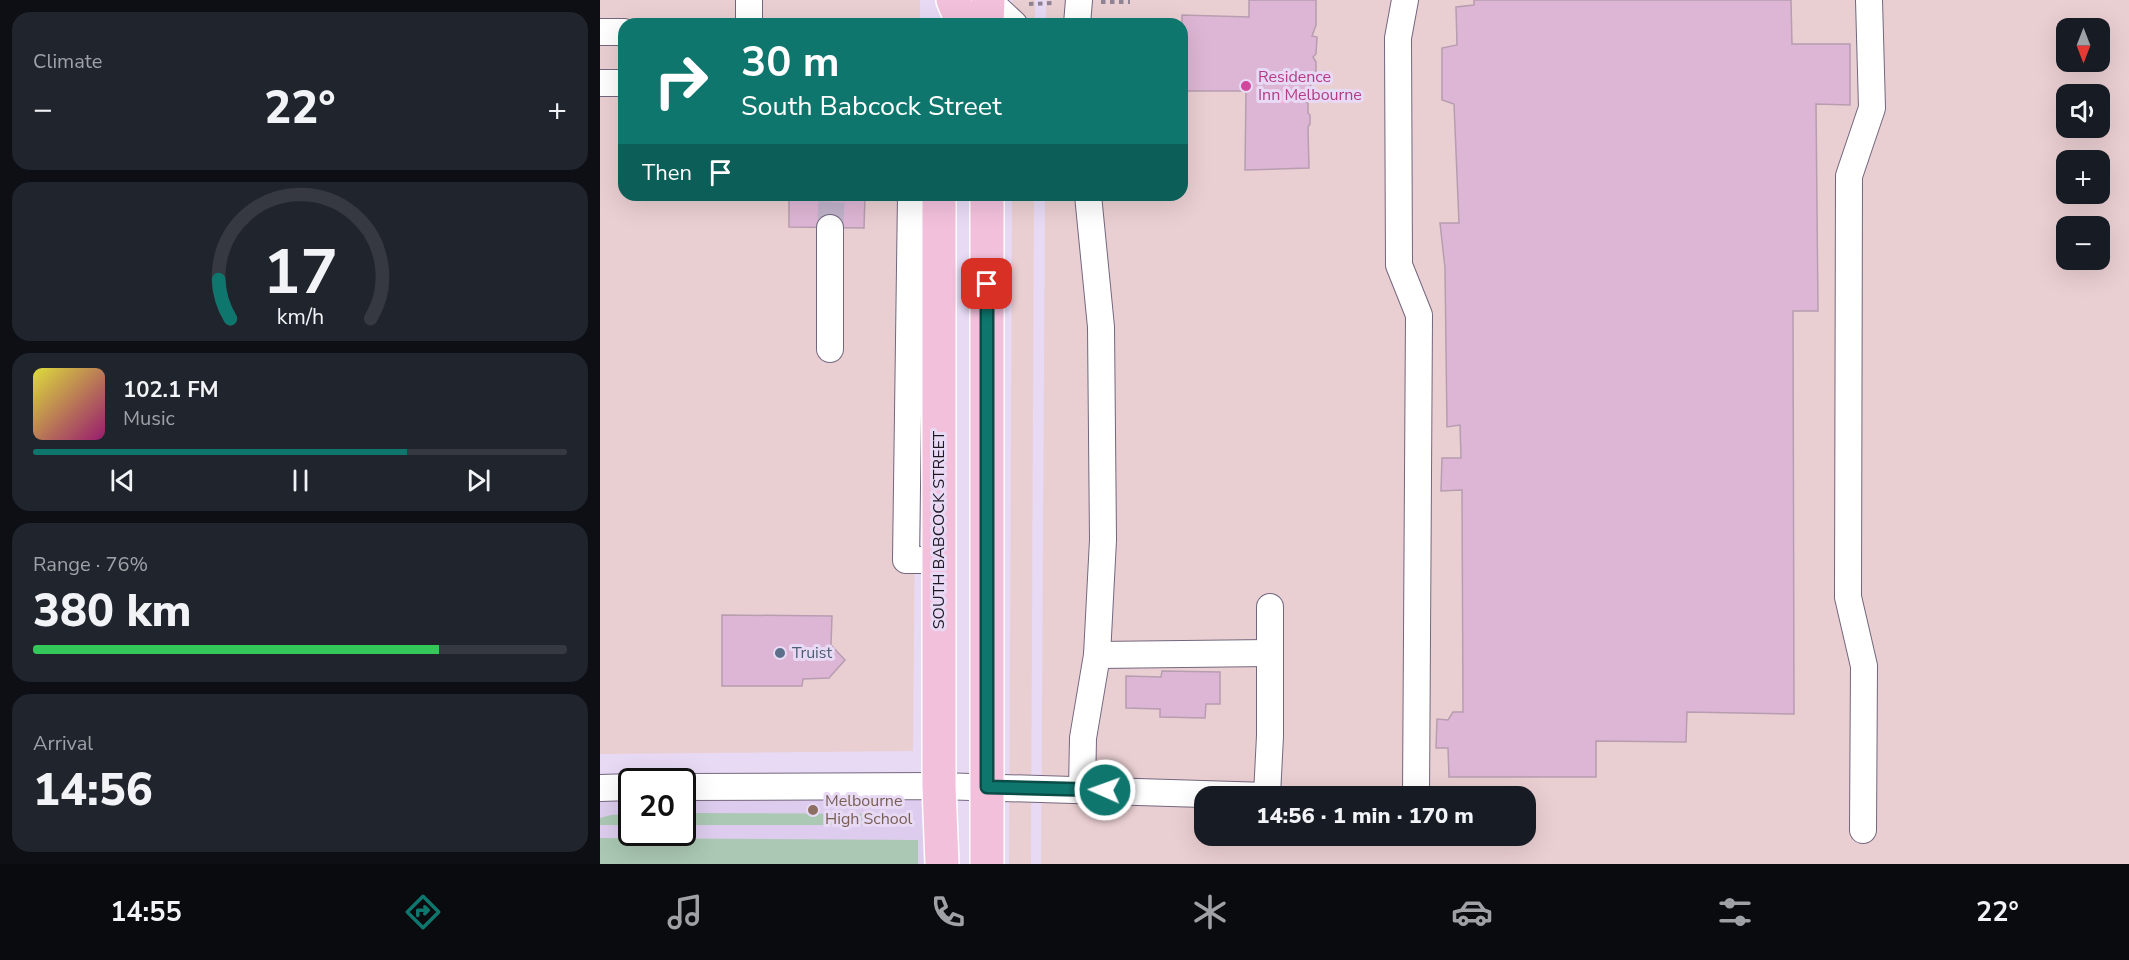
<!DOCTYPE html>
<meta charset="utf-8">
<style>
:root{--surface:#171b24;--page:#20242c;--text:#f1f3f6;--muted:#9ea1a6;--line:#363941;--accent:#0f766e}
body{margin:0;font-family:"Nunito Sans",sans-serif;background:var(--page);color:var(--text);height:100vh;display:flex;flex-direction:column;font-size:22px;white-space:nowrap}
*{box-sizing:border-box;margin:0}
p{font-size:20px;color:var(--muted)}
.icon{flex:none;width:33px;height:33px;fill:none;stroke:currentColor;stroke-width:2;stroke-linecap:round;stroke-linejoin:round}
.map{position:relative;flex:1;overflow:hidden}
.details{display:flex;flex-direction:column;gap:12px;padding:12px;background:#0d0f14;width:600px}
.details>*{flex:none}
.hud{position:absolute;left:18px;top:18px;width:570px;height:183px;border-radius:18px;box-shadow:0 6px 24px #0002;background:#0f766e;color:#fff;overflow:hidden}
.needle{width:39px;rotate:180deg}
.fabs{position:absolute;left:1456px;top:18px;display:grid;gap:12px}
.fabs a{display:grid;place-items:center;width:54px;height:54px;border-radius:12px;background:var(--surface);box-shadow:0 6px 24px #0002;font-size:30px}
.speed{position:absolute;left:18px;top:768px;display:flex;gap:12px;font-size:30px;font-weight:700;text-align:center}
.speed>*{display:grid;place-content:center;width:78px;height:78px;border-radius:50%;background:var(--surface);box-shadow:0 6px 24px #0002;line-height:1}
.speed .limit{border:3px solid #111;border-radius:9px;background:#fff;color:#111}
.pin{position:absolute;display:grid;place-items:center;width:51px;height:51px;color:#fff;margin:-26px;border-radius:12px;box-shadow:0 3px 9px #0006}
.me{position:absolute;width:66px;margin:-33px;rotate:272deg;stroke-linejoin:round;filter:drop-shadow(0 0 4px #0008)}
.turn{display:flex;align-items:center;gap:21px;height:126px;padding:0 24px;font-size:27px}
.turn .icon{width:78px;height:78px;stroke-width:2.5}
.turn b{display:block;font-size:42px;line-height:51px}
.then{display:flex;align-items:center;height:57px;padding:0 24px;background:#0003;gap:12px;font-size:22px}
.big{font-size:45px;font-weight:800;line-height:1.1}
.details .tile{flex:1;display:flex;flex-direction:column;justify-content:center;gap:9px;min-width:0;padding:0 21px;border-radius:18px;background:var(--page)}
.details .dial{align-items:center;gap:0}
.dial svg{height:156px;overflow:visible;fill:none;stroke:var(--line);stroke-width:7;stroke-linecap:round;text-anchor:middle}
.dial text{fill:var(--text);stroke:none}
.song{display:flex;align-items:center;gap:18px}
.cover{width:72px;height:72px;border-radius:9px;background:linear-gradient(135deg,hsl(60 70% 55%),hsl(320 70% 35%))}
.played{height:6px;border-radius:3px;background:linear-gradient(90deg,var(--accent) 70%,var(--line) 70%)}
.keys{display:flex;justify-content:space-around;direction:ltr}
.heat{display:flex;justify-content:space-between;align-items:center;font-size:33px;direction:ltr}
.charge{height:9px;border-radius:4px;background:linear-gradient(90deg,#34c759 76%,var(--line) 0)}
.trip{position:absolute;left:594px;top:786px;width:342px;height:60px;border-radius:18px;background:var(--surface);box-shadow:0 6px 24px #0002;font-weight:800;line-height:60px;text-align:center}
.tab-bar{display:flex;height:96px;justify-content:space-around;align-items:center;background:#090b0e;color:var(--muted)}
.tab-bar .icon{width:42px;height:42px}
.tab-bar .on{color:var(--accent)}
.tab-bar b{font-size:27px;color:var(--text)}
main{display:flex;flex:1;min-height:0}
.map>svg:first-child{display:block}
</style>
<main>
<section class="details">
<div class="tile"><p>Climate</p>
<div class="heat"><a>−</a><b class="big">22°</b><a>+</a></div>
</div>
<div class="tile dial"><svg viewBox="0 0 100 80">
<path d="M14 69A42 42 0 1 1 86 69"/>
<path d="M14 69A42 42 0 0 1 8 49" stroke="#0f766e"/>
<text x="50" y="56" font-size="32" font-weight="700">17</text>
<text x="50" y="72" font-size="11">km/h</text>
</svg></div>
<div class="tile">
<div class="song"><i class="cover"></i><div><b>102.1 FM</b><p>Music</p></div></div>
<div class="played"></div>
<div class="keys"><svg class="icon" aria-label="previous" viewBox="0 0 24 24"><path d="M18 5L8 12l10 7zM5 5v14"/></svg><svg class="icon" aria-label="pause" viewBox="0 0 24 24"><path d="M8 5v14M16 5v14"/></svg><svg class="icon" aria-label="next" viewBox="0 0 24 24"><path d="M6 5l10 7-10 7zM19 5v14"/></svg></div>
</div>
<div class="tile"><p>Range · 76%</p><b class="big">380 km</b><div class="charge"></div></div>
<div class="tile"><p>Arrival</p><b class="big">14:56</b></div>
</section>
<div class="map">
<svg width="1529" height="864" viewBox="0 0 1529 864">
<rect width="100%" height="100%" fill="#e8daf5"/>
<g fill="#eacfd2" fill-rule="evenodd">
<path d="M0,0H320V24H24V195H318L313,751L0,754Z"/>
<rect x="412" y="0" width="23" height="24"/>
<path d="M446,0H1529V864H441L445,195H582V24H446ZM1467,28H1500V62H1467ZM1467,94H1500V128H1467ZM1467,160H1500V194H1467ZM1467,226H1500V260H1467ZM604,796H926V836H604Z"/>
<path d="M412,195H434L431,864H409Z"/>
</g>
<path fill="#ddcced" d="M343,786L342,864H0V788L31,787L32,832H82L83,787Z"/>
<g fill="#aac8b3">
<path d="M83,813L306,814L316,825H83Z"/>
<path d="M31,814V825H0V818L11,815Z"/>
<path d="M0,838L318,840V864H0Z"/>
</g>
<g fill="#deb6d5" stroke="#b69db0" stroke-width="1.5">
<path d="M649,0H716V25L712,36L717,37L716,54L713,57L716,62V77L711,82L710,90L705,95V102L708,103V113L710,115V124L708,127L709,168L645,170L646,91H582V15L649,17Z"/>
<path d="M874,0H1191L1192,44H1250V105L1216,104L1218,311H1193L1194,714L1087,712L1086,742L996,741V777H849L848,748H836L837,719L848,720L853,712H863L862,490L841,491L842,458H861L860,425L847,427L845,268L840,223H859L854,104L842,100V48L857,45L856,7L874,5Z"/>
<path d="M189,195H265L264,228L189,227Z"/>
<path d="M122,615L232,616L231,645L245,660L229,678L203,679L202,686H122Z"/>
<path d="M562,671L620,672V704H606L605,718L560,717V709L526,708V676L561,677Z"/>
</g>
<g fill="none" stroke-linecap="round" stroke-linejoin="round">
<path stroke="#c0b3cb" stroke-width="26" stroke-dasharray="26 13" stroke-linecap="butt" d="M230,228L232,195"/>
<g stroke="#73677e" stroke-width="28">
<g id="minor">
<path d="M149,0V24"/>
<path d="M388,0L414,24"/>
<path d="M805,0L798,38L799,265L819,315L816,796"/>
<path d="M477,24L479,0"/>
<path d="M0,32H24"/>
<path d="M0,83H24"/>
<path d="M311,195L306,560H339"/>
<path d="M230,228V349"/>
<path d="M497,655L670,653"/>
<path d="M82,787L339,786L668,796"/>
<path d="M0,788L32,787"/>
<path d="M482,790L483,738L497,655L503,540L501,327L488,195"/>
<path d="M667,795L670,736V607"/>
<path d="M1263,830L1264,666L1248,597L1249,176L1272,108L1269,0"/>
</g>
</g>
<g stroke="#fff" stroke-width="36">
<g id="major">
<path d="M353,0L363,24"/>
<path d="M387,24L388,0"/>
<path d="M339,195V786L342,864"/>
<path d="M387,864V195"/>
</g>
</g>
<g stroke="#8d8395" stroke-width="4" stroke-dasharray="4.5 4.5" stroke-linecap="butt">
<path d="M501,2H530"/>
<path d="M429,4L454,3"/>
</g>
<use href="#minor" stroke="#fff" stroke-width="26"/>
<use href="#major" stroke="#f3c0dc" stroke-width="33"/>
</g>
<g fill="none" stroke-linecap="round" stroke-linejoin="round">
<g stroke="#0a4d48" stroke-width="15">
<path id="route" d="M387,284V787L505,790"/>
</g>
<use href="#route" stroke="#0f766e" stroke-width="10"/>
</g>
<circle fill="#d1479c" stroke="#e8daf5" stroke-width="2" cx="646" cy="86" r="6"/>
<circle fill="#5c6f8a" stroke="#e8daf5" stroke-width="2" cx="180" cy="653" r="6"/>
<circle fill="#8d6e63" stroke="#e8daf5" stroke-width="2" cx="213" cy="810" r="6"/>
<g text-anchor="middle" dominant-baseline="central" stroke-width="6" stroke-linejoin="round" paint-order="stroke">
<g font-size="16" fill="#b23c85" stroke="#e8daf5" text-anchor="start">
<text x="658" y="77">Residence<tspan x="658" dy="18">Inn Melbourne</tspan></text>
</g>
<g font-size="16" fill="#1e1922" stroke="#e8daf5">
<text transform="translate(339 530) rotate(-90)">SOUTH BABCOCK STREET</text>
</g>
<g font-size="16" fill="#4e5e75" stroke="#e8daf5" text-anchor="start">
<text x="192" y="653">Truist</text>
</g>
<g font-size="16" fill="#785e54" stroke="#e8daf5" text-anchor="start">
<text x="225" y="801">Melbourne<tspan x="225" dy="18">High School</tspan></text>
</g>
</g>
</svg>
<div class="fabs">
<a><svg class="needle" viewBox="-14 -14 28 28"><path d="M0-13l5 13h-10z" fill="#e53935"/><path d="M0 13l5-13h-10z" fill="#9ea1a6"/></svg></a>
<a><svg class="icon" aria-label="sound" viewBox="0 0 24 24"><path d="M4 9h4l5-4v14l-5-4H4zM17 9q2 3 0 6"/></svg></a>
<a>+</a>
<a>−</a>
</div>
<div class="speed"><div class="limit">20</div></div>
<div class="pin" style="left:387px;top:284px;background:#d93025"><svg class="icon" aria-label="arrive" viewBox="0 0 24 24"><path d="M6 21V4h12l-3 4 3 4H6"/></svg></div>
<svg class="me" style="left:505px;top:790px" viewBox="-20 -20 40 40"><circle r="17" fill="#0f766e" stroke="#fff" stroke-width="3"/><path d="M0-11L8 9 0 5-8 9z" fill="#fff"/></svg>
<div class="trip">14:56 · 1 min · 170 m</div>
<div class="hud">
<div class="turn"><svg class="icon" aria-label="right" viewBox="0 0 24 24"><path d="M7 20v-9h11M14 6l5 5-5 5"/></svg><div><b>30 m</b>South Babcock Street</div></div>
<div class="then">Then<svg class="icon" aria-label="arrive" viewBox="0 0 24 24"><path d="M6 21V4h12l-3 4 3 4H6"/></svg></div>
</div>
</div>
</main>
<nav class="tab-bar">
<b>14:55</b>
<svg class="icon on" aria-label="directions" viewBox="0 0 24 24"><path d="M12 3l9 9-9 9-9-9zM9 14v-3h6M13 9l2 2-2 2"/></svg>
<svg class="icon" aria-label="music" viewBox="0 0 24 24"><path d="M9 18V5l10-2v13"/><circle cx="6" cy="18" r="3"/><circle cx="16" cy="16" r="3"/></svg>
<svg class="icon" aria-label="phone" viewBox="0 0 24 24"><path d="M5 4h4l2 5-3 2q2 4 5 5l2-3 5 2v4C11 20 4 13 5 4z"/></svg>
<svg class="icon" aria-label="climate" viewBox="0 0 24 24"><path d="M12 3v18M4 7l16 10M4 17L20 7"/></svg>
<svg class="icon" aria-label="car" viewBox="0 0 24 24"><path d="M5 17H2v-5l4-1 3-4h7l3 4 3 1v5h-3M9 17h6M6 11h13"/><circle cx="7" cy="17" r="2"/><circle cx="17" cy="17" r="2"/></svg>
<svg class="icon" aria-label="filters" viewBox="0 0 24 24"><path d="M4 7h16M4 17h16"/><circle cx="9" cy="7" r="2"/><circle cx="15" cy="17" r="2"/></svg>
<b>22°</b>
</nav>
